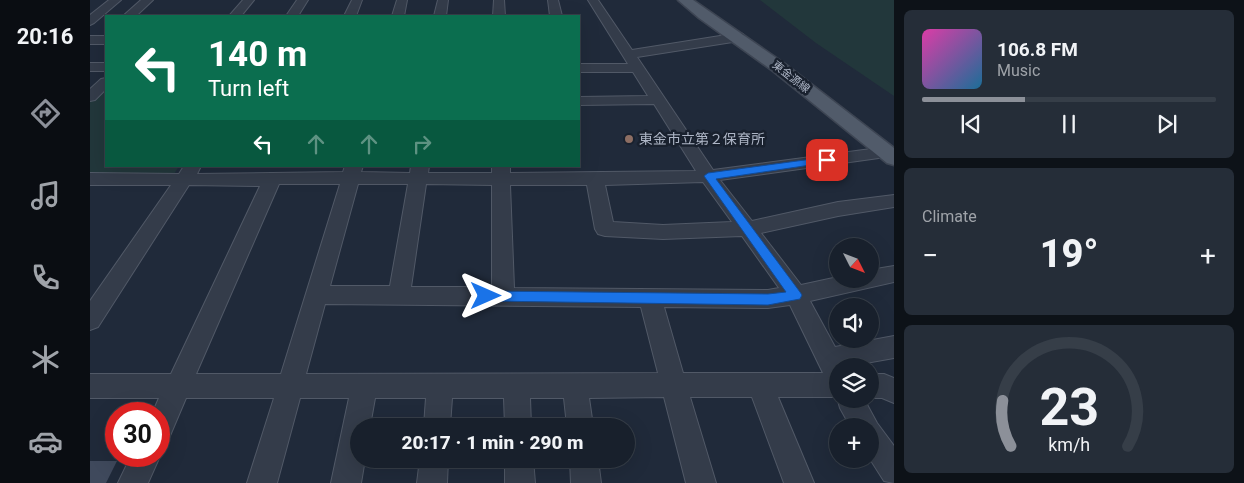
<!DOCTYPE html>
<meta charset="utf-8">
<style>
:root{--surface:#18202c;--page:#252d38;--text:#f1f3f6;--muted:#9fa3a9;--line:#363e48;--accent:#8c9099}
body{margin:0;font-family:Roboto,"Noto Sans JP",sans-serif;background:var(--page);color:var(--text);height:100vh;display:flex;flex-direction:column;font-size:19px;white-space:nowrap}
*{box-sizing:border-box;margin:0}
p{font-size:16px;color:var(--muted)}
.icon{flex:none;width:28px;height:28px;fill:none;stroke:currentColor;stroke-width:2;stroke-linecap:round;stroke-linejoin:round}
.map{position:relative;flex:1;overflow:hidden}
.drawer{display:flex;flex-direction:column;gap:10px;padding:10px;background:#0d1218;width:350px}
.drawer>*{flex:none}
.hud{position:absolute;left:15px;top:15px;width:475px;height:152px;border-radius:0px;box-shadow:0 5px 20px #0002,0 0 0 1px var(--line);background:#0b6e4f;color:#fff;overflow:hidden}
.needle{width:32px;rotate:132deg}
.controls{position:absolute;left:739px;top:238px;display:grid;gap:10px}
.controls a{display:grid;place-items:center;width:50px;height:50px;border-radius:50%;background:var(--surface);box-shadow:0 5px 20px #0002,0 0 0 1px var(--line);font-size:25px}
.speed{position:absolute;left:15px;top:402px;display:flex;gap:10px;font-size:25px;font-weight:700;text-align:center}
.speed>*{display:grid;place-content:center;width:65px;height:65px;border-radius:50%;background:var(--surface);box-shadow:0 5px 20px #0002,0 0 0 1px var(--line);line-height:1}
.speed .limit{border:8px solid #d22;background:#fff;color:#111}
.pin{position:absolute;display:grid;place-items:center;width:42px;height:42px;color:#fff;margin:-21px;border-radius:10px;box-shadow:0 2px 8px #0006}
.me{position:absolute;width:55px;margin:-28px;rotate:90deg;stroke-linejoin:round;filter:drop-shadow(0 0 4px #0008)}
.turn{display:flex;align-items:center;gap:18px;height:105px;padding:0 20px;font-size:22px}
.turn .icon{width:65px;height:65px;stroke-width:2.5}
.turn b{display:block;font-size:35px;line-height:42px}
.lanes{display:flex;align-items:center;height:48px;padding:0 20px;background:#0003;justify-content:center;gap:25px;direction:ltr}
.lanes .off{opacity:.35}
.big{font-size:38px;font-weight:800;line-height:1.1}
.drawer .card{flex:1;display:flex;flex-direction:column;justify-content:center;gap:8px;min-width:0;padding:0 18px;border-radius:8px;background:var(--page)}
.drawer .dial{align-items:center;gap:0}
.dial svg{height:130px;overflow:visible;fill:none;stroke:var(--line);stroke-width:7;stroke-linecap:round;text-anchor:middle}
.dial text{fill:var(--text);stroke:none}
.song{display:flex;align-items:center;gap:15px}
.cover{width:60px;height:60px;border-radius:8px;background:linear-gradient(135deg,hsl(320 70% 55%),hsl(200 70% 35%))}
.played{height:5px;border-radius:2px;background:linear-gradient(90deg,var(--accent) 35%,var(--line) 35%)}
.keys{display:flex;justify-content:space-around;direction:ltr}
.heat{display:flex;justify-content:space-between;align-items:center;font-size:28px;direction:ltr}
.trip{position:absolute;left:260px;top:418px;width:285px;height:50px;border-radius:25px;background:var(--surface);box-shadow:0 5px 20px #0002,0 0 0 1px var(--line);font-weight:800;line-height:50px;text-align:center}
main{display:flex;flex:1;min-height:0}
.tabs{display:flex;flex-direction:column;width:90px;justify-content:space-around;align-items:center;background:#0a0d12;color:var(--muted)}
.tabs .icon{width:35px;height:35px}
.tabs .current{color:var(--accent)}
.tabs b{font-size:22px;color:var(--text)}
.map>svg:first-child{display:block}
</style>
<main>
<nav class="tabs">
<b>20:16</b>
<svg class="icon current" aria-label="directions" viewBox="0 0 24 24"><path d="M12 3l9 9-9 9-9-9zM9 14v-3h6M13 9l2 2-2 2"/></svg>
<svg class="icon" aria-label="music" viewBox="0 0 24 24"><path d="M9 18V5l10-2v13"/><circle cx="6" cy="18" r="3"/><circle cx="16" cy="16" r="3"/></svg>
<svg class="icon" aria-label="phone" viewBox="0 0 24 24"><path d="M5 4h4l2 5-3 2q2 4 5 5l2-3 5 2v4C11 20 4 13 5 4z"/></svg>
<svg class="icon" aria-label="climate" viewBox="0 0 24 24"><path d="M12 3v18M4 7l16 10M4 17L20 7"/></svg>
<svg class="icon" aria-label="car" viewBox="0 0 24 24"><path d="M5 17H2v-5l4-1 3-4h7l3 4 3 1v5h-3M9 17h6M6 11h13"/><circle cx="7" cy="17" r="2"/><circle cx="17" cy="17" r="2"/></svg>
</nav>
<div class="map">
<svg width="804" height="483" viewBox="0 0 804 483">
<rect width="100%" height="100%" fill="#202a3a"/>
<g fill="#22373b">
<path d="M670,0H804V96L726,43Z"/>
<path d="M16,86V166H89L84,174L0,176V101Z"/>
</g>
<path fill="#3f495c" d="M0,461H27L16,483H0Z"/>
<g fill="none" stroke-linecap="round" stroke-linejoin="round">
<g stroke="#515967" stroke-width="2">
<g id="minor">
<path d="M19,0H31L4,23L0,25V15Z"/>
<path d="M51,0H63L46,16H33Z"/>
<path d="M153,0H164L151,16H139Z"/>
<path d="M207,0H218L208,16H196Z"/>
<path d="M262,0H272L266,16H254Z"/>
<path d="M307,0H317L314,16H302Z"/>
<path d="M348,0H358L356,16H344Z"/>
<path d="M404,0H414L415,16H403Z"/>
<path d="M458,0H468L472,16H460Z"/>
<path d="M498,0H508L542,50L649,33L653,34L655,37L653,40L649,41L547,57L623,170L796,147L802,148L804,152L802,156L796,157L630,180L662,221L748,202L804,195V207L748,216L671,233L711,285L748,277V279H780V270L804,266V282L720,301L745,347L804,336V358L759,366H748V399H774L787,423L804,446V483L794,481L780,459V426H760L750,408L747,397H688L724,483H694L662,397H600L626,483H596L574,397L499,398L503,426H477L474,398H440L441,426H415L414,398H362L360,426H334L336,398H285L280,426H269V459H275L271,483H241L259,398H210L187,483H157L184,398H96L79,438L69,442V414H62L69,398H0V374H81L170,186L99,185L8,327L0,330V301L81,185H0V173L89,174L94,166H111L107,174L253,172L255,166H273L271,172L320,173L321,166H339L338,173H402V166H420V173L606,171L564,104L489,105V97L558,96L543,72H489V64H538ZM613,182L642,222L573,225L523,222L515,185ZM189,184H250L191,374H106ZM268,184H318L300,286H240ZM336,184L402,185V287H321ZM420,185H497L505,229L508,234L515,236L573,239L652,236L689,288L678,290L424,288ZM235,304L551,307L568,373L216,374ZM700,305L733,373H593L574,307L678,308Z"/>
<rect x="0" y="36" width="16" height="8"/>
<rect x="0" y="63" width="16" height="8"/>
<path d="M16,78V89L5,100L0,101V89L11,79Z"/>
<path d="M780,374H794L804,378V403L792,398H780Z"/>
<path d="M69,453L70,456L58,483H28L41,456H69Z"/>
<path d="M330,459H358L357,483H327Z"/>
<path d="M415,459H443L445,483H415Z"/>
<path d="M480,459H508L511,483H481Z"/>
</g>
</g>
<g stroke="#3d4553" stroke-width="3">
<path id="major" d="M588,0H603L695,64L804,148V165L797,163L683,71L609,18Z"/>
</g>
<use href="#minor" fill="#343c4a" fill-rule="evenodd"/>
<use href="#major" fill="#515b6a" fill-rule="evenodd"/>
</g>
<path fill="#1a73e8" stroke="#114b97" d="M737,157L742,160L741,162L626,179L710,292L712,295L710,299L678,305L396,301L391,300L389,296L391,292L396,291L678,294L696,292L614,176L618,173Z"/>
<circle fill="#8d6e63" stroke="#19212e" stroke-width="2" cx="539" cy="139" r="5"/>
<g text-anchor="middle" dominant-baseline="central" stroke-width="5" stroke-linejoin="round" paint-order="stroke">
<g font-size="11" fill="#aeb6c6" stroke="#19212e">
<text transform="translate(701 77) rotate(38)">東金源線</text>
</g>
<g font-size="14" fill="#aeb6c6" stroke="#19212e" text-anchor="start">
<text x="549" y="139">東金市立第２保育所</text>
</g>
</g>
</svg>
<div class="controls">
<a><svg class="needle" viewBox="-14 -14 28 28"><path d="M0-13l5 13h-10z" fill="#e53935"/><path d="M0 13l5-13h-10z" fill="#9fa3a9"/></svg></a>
<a><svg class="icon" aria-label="sound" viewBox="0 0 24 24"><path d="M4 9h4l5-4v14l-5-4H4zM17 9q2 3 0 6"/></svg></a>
<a><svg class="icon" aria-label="layers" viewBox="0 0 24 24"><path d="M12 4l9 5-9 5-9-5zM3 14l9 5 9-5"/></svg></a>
<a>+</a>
</div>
<div class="speed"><div class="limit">30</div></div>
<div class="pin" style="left:737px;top:160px;background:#d93025"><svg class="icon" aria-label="arrive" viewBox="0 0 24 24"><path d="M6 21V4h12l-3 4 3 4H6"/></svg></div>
<svg class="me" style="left:396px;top:296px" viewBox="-20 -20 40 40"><path d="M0-17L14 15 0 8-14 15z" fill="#1a73e8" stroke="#fff" stroke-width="4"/></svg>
<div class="trip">20:17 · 1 min · 290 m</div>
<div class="hud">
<div class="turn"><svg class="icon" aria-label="left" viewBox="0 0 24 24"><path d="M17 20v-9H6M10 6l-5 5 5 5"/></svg><div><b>140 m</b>Turn left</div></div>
<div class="lanes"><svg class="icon" aria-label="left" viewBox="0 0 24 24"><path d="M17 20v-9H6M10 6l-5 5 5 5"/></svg><svg class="icon off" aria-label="ahead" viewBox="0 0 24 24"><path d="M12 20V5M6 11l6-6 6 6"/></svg><svg class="icon off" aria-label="ahead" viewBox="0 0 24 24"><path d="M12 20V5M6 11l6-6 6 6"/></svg><svg class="icon off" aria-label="right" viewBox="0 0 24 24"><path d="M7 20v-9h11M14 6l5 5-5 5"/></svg></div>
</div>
</div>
<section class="drawer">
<div class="card">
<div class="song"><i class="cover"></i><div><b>106.8 FM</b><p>Music</p></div></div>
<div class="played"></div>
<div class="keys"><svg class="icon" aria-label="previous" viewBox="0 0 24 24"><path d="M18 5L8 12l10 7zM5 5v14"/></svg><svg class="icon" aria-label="pause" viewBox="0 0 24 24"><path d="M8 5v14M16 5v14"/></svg><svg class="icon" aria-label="next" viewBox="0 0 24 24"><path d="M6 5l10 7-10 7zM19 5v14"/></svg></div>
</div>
<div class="card"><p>Climate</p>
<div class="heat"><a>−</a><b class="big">19°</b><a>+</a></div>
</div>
<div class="card dial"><svg viewBox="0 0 100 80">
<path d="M14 69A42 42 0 1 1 86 69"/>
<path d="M14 69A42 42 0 0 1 9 41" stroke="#8c9099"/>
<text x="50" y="56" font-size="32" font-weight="700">23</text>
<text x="50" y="72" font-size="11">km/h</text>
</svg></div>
</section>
</main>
